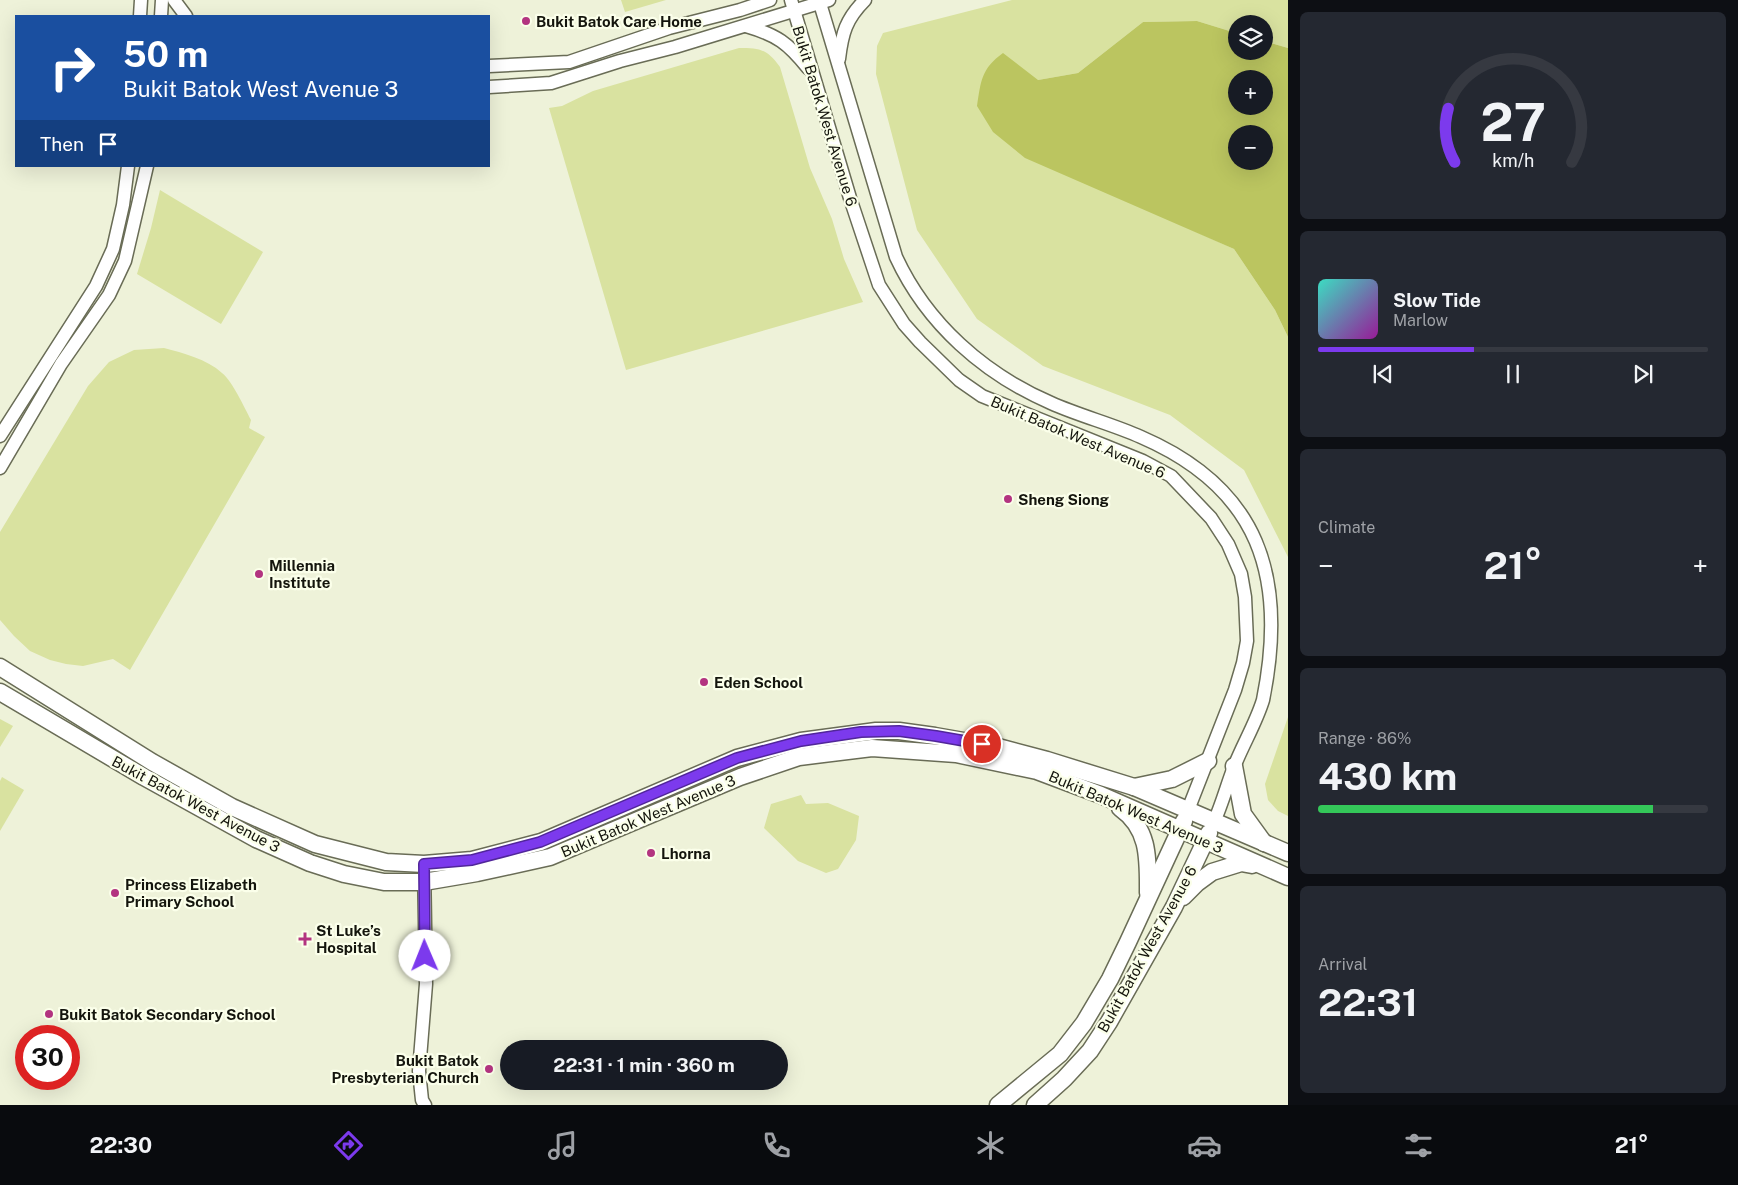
<!DOCTYPE html>
<meta charset="utf-8">
<style>
:root{--surface:#171b24;--page:#242831;--text:#f1f3f6;--muted:#9ea1a6;--line:#363941;--accent:#7c3aed}
body{margin:0;font-family:"Public Sans",sans-serif;background:var(--page);color:var(--text);height:100vh;display:flex;flex-direction:column;font-size:19px;white-space:nowrap}
*{box-sizing:border-box;margin:0}
p{font-size:16px;color:var(--muted)}
.icon{flex:none;width:28px;height:28px;fill:none;stroke:currentColor;stroke-width:2;stroke-linecap:round;stroke-linejoin:round}
.map{position:relative;flex:1;overflow:hidden}
.details{display:flex;flex-direction:column;gap:12px;padding:12px;background:#0d0f14;width:450px}
.details>*{flex:none}
.banner{position:absolute;left:15px;top:15px;width:475px;height:152px;border-radius:0px;box-shadow:0 5px 20px #0002;background:#1a4fa0;color:#fff;overflow:hidden}
.buttons{position:absolute;left:1228px;top:15px;display:grid;gap:10px}
.buttons a{display:grid;place-items:center;width:45px;height:45px;border-radius:50%;background:var(--surface);box-shadow:0 5px 20px #0002;font-size:25px}
.speed{position:absolute;left:15px;top:1025px;display:flex;gap:10px;font-size:25px;font-weight:700;text-align:center}
.speed>*{display:grid;place-content:center;width:65px;height:65px;border-radius:50%;background:var(--surface);box-shadow:0 5px 20px #0002;line-height:1}
.speed .limit{border:8px solid #d22;background:#fff;color:#111}
.pin{position:absolute;display:grid;place-items:center;width:42px;height:42px;color:#fff;margin:-21px;border:2px solid #fff;border-radius:50%;box-shadow:0 1px 5px #0007}
.me{position:absolute;width:55px;margin:-28px;rotate:359deg;stroke-linejoin:round;filter:drop-shadow(0 0 4px #0008)}
.turn{display:flex;align-items:center;gap:18px;height:105px;padding:0 25px;font-size:22px}
.turn .icon{width:65px;height:65px;stroke-width:2.5}
.turn b{display:block;font-size:35px;line-height:42px}
.then{display:flex;align-items:center;height:48px;padding:0 25px;background:#0003;gap:10px;font-size:19px}
.big{font-size:38px;font-weight:700;line-height:1.1}
.details .card{flex:1;display:flex;flex-direction:column;justify-content:center;gap:8px;min-width:0;padding:0 18px;border-radius:8px;background:var(--page)}
.details .dial{align-items:center;gap:0}
.dial svg{height:130px;overflow:visible;fill:none;stroke:var(--line);stroke-width:7;stroke-linecap:round;text-anchor:middle}
.dial text{fill:var(--text);stroke:none}
.song{display:flex;align-items:center;gap:15px}
.cover{width:60px;height:60px;border-radius:8px;background:linear-gradient(135deg,hsl(170 70% 55%),hsl(300 70% 35%))}
.played{height:5px;border-radius:2px;background:linear-gradient(90deg,var(--accent) 40%,var(--line) 40%)}
.keys{display:flex;justify-content:space-around;direction:ltr}
.heat{display:flex;justify-content:space-between;align-items:center;font-size:28px;direction:ltr}
.charge{height:8px;border-radius:4px;background:linear-gradient(90deg,#34c759 86%,var(--line) 0)}
.trip{position:absolute;left:500px;top:1040px;width:288px;height:50px;border-radius:25px;background:var(--surface);box-shadow:0 5px 20px #0002;font-weight:700;line-height:50px;text-align:center}
.tab-bar{display:flex;height:80px;justify-content:space-around;align-items:center;background:#090b0e;color:var(--muted)}
.tab-bar .icon{width:35px;height:35px}
.tab-bar .current{color:var(--accent)}
.tab-bar b{font-size:22px;color:var(--text)}
main{display:flex;flex:1;min-height:0}
.map>svg:first-child{display:block}
</style>
<main>
<div class="map">
<svg width="1288" height="1105" viewBox="0 0 1288 1105">
<rect width="100%" height="100%" fill="#eef2d9"/>
<g fill="#d9e2a0">
<path d="M621,0H666L625,12Z"/>
<path d="M1012,0H1288V48L1264,41V24H1236V33L1197,21L1143,22L1078,73L1038,80L1172,221L1234,249L1275,310L1288,337V557L1244,470L1170,415L1043,366L977,319L917,230L876,74L877,46L883,33Z"/>
<path d="M739,48C760,48 767,49 780,67L810,168L832,219L844,259L863,302L626,370L549,108L562,106L593,91Z"/>
<path d="M160,190L263,252L221,324L137,274L151,228Z"/>
<path d="M164,348C183,353 207,359 222,373C233,382 244,407 251,420L249,428L265,437L130,670L113,659L83,666L66,664L50,660L30,651L14,636L0,620V532L88,386L109,362L134,350Z"/>
<path d="M1288,717V816L1278,811L1268,800L1265,784Z"/>
<path d="M0,719L13,726L0,747Z"/>
<path d="M2,777L24,790L0,831V781Z"/>
<path d="M801,795L806,804L828,803L859,816L856,840L838,869L826,873L798,861L764,828L771,804Z"/>
</g>
<path fill="#bbc560" fill-rule="evenodd" d="M1197,21L1236,33V51H1264V41L1288,48V337L1275,310L1234,249L1025,158L993,132L977,106C981,81 981,69 1003,53L1038,80L1078,73L1143,22ZM1236,79H1264V106H1236ZM1236,134H1264V161H1236Z"/>
<g fill="none" stroke-linecap="round" stroke-linejoin="round">
<g stroke="#696c56" stroke-width="15">
<g id="minor">
<path d="M174,0L186,16"/>
<path d="M791,0L850,198L879,285L904,324L920,342L959,380L982,396L1143,461L1171,476L1211,518L1228,544L1241,574L1245,597L1247,641L1243,663L1235,690L1188,810"/>
<path d="M819,0L896,257C927,324 984,374 1051,403C1080,416 1112,424 1141,437C1259,488 1288,576 1263,700C1256,723 1243,744 1234,767C1227,785 1222,804 1214,822"/>
<path d="M140,16L141,0"/>
<path d="M161,16L162,0"/>
<path d="M746,26C777,35 788,43 808,68"/>
<path d="M839,59C842,33 846,19 865,0"/>
<path d="M489,66L569,62L669,28L740,10L770,0"/>
<path d="M489,87L551,83L620,61L675,47L829,0"/>
<path d="M0,436L96,286L113,249L123,205L128,166"/>
<path d="M0,468L61,364L109,295L125,261L147,166"/>
<path d="M424,864L426,984L419,1071L422,1100L425,1105"/>
</g>
</g>
<g stroke="#696c56" stroke-width="19">
<g id="major">
<path d="M0,667L152,762L232,807L315,844L386,862L424,864L472,860L541,842L737,758L801,741L876,731H899L935,736L998,747L1047,760L1134,787L1288,853"/>
<path d="M0,692L144,777L256,839L310,863L344,874L384,882H424L477,873L550,857L740,777L799,757L872,748L956,754L1037,771L1101,795L1288,877"/>
<path d="M1234,766L1243,814L1264,843"/>
<path d="M1134,787L1172,779L1208,761"/>
<path d="M1120,808C1150,829 1148,860 1148,893"/>
<path d="M1183,897L1197,883L1212,872L1241,863L1252,865"/>
<path d="M998,1105L1060,1054L1084,1023L1110,979L1128,942L1184,821"/>
<path d="M1035,1105L1064,1079L1090,1051L1109,1022L1174,907L1209,833"/>
</g>
</g>
<use href="#minor" stroke="#fff" stroke-width="12"/>
<use href="#major" stroke="#fff" stroke-width="16"/>
</g>
<g fill="none" stroke-linecap="round" stroke-linejoin="round">
<g stroke="#51269a" stroke-width="12">
<path id="route" d="M425,956L424,864L472,860L540,842L737,758L801,741L861,732L899,731L936,736L982,744"/>
</g>
<use href="#route" stroke="#7c3aed" stroke-width="9"/>
</g>
<g fill="#b33480" stroke="#fbffea" stroke-width="2">
<circle cx="526" cy="21" r="5"/>
<circle cx="1008" cy="499" r="5"/>
<circle cx="259" cy="574" r="5"/>
<circle cx="704" cy="682" r="5"/>
<circle cx="651" cy="853" r="5"/>
<circle cx="115" cy="893" r="5"/>
<path d="M302.5 931.5h5v5h5v5h-5v5h-5v-5h-5v-5h5z"/>
<circle cx="49" cy="1014" r="5"/>
<circle cx="489" cy="1069" r="5"/>
</g>
<g text-anchor="middle" dominant-baseline="central" stroke-width="4.5" stroke-linejoin="round" paint-order="stroke">
<g font-size="15" font-weight="bold" fill="#14150d" stroke="#fbffea" text-anchor="start">
<text x="536" y="21">Bukit Batok Care Home</text>
<text x="1018" y="499">Sheng Siong</text>
<text x="269" y="565">Millennia<tspan x="269" dy="17">Institute</tspan></text>
<text x="714" y="682">Eden School</text>
<text x="661" y="853">Lhorna</text>
<text x="125" y="884">Princess Elizabeth<tspan x="125" dy="17">Primary School</tspan></text>
<text x="316" y="930">St Luke’s<tspan x="316" dy="17">Hospital</tspan></text>
<text x="59" y="1014">Bukit Batok Secondary School</text>
<text x="479" y="1060" text-anchor="end">Bukit Batok<tspan x="479" dy="17">Presbyterian Church</tspan></text>
</g>
<g font-size="15" fill="#14150d" stroke="#fbffea">
<text transform="translate(825 116) rotate(73)">Bukit Batok West Avenue 6</text>
<text transform="translate(1078 437) rotate(23)">Bukit Batok West Avenue 6</text>
<text transform="translate(196 804) rotate(28)">Bukit Batok West Avenue 3</text>
<text transform="translate(1136 812) rotate(23)">Bukit Batok West Avenue 3</text>
<text transform="translate(648 816) rotate(-23)">Bukit Batok West Avenue 3</text>
<text transform="translate(1147 949) rotate(-61)">Bukit Batok West Avenue 6</text>
</g>
</g>
</svg>
<div class="buttons">
<a><svg class="icon" aria-label="layers" viewBox="0 0 24 24"><path d="M12 4l9 5-9 5-9-5zM3 14l9 5 9-5"/></svg></a>
<a>+</a>
<a>−</a>
</div>
<div class="speed"><div class="limit">30</div></div>
<div class="pin" style="left:982px;top:744px;background:#d93025"><svg class="icon" aria-label="arrive" viewBox="0 0 24 24"><path d="M6 21V4h12l-3 4 3 4H6"/></svg></div>
<svg class="me" style="left:425px;top:956px" viewBox="-20 -20 40 40"><circle r="19" fill="#fff"/><path d="M0-13L10 11 0 6-10 11z" fill="#7c3aed"/></svg>
<div class="trip">22:31 · 1 min · 360 m</div>
<div class="banner">
<div class="turn"><svg class="icon" aria-label="right" viewBox="0 0 24 24"><path d="M7 20v-9h11M14 6l5 5-5 5"/></svg><div><b>50 m</b>Bukit Batok West Avenue 3</div></div>
<div class="then">Then<svg class="icon" aria-label="arrive" viewBox="0 0 24 24"><path d="M6 21V4h12l-3 4 3 4H6"/></svg></div>
</div>
</div>
<section class="details">
<div class="card dial"><svg viewBox="0 0 100 80">
<path d="M14 69A42 42 0 1 1 86 69"/>
<path d="M14 69A42 42 0 0 1 10 36" stroke="#7c3aed"/>
<text x="50" y="56" font-size="32" font-weight="700">27</text>
<text x="50" y="72" font-size="11">km/h</text>
</svg></div>
<div class="card">
<div class="song"><i class="cover"></i><div><b>Slow Tide</b><p>Marlow</p></div></div>
<div class="played"></div>
<div class="keys"><svg class="icon" aria-label="previous" viewBox="0 0 24 24"><path d="M18 5L8 12l10 7zM5 5v14"/></svg><svg class="icon" aria-label="pause" viewBox="0 0 24 24"><path d="M8 5v14M16 5v14"/></svg><svg class="icon" aria-label="next" viewBox="0 0 24 24"><path d="M6 5l10 7-10 7zM19 5v14"/></svg></div>
</div>
<div class="card"><p>Climate</p>
<div class="heat"><a>−</a><b class="big">21°</b><a>+</a></div>
</div>
<div class="card"><p>Range · 86%</p><b class="big">430 km</b><div class="charge"></div></div>
<div class="card"><p>Arrival</p><b class="big">22:31</b></div>
</section>
</main>
<nav class="tab-bar">
<b>22:30</b>
<svg class="icon current" aria-label="directions" viewBox="0 0 24 24"><path d="M12 3l9 9-9 9-9-9zM9 14v-3h6M13 9l2 2-2 2"/></svg>
<svg class="icon" aria-label="music" viewBox="0 0 24 24"><path d="M9 18V5l10-2v13"/><circle cx="6" cy="18" r="3"/><circle cx="16" cy="16" r="3"/></svg>
<svg class="icon" aria-label="phone" viewBox="0 0 24 24"><path d="M5 4h4l2 5-3 2q2 4 5 5l2-3 5 2v4C11 20 4 13 5 4z"/></svg>
<svg class="icon" aria-label="climate" viewBox="0 0 24 24"><path d="M12 3v18M4 7l16 10M4 17L20 7"/></svg>
<svg class="icon" aria-label="car" viewBox="0 0 24 24"><path d="M5 17H2v-5l4-1 3-4h7l3 4 3 1v5h-3M9 17h6M6 11h13"/><circle cx="7" cy="17" r="2"/><circle cx="17" cy="17" r="2"/></svg>
<svg class="icon" aria-label="filters" viewBox="0 0 24 24"><path d="M4 7h16M4 17h16"/><circle cx="9" cy="7" r="2"/><circle cx="15" cy="17" r="2"/></svg>
<b>21°</b>
</nav>
